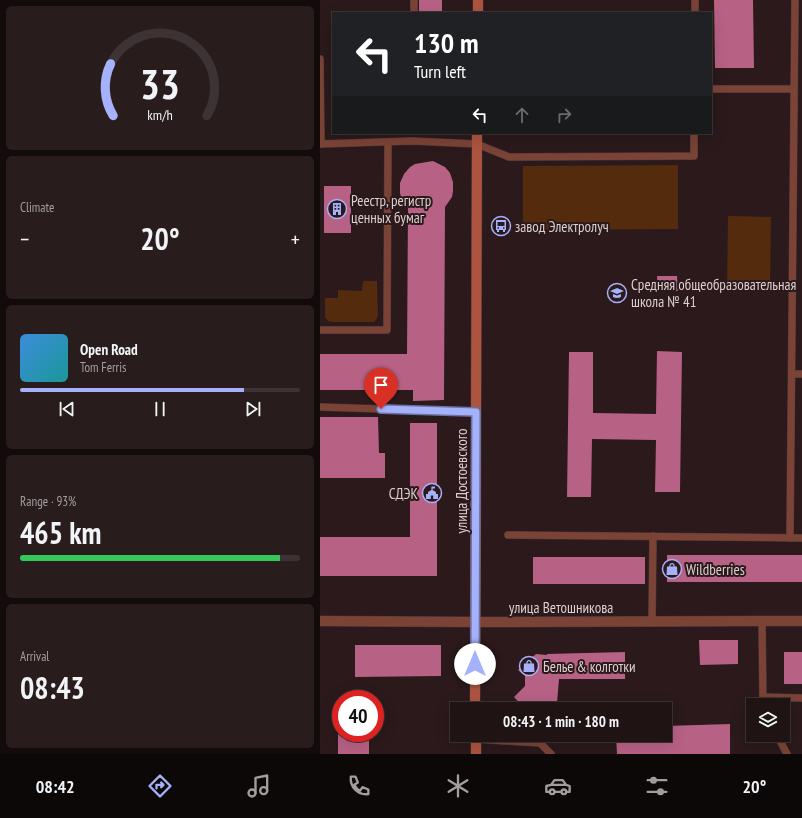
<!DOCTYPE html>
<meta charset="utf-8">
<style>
:root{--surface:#201314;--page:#281c1d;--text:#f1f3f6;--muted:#a29ea0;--line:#3d3234;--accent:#a6b1fc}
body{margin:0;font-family:"PT Sans Narrow",sans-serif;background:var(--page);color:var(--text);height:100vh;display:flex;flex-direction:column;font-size:15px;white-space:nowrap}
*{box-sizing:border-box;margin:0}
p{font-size:13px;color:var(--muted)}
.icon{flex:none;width:22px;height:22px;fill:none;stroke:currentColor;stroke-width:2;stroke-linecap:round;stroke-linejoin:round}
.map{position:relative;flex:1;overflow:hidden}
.side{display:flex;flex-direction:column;gap:6px;padding:6px;background:#120a0b;width:320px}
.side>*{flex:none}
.top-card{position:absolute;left:12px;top:12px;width:380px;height:122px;border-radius:0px;box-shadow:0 4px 16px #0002,0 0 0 1px var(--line);background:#202124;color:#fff;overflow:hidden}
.buttons{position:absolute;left:426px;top:698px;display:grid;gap:8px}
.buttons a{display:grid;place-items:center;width:44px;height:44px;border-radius:0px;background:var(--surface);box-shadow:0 4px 16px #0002,0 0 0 1px var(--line);font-size:20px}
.speed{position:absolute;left:12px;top:690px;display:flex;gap:8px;font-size:20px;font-weight:700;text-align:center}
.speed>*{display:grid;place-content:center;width:52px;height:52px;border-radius:50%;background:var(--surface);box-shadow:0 4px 16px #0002,0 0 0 1px var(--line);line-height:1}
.speed .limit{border:6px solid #d22;background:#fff;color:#111}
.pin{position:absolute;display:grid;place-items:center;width:34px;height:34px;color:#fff;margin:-41px -17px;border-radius:50% 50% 50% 0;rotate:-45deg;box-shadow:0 0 4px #0007}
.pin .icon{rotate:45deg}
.me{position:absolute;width:44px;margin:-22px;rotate:0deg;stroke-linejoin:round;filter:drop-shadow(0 0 3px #0008)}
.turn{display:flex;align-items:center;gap:14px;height:84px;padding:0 16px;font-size:18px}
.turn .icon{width:52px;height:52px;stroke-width:2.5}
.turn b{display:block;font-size:28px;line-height:34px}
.lanes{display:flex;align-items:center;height:38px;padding:0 16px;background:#0003;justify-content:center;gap:20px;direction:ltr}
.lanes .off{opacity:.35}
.big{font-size:30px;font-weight:600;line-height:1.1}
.side .tile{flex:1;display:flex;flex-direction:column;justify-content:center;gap:6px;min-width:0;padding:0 14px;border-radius:6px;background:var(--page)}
.side .dial{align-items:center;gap:0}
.dial svg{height:104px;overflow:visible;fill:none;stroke:var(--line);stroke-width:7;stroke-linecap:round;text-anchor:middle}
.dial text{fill:var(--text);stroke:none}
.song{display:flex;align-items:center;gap:12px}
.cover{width:48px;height:48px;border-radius:6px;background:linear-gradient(135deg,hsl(210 70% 55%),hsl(180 70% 35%))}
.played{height:4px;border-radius:2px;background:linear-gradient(90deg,var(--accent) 80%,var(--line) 80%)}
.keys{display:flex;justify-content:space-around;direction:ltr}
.heat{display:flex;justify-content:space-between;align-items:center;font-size:22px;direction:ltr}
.charge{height:6px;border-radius:3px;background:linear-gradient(90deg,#34c759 93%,var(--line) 0)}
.trip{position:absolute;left:130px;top:702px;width:222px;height:40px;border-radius:0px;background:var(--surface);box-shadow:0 4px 16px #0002,0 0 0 1px var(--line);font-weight:600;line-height:40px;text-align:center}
.tabs{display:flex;height:64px;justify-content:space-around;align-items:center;background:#0d0808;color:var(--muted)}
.tabs .icon{width:28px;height:28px}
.tabs .selected{color:var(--accent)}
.tabs b{font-size:18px;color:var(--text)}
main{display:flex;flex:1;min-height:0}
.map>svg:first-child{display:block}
</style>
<main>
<section class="side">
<div class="tile dial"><svg viewBox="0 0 100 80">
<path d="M14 69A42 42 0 1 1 86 69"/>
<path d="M14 69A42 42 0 0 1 12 29" stroke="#a6b1fc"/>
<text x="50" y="56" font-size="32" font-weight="700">33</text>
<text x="50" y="72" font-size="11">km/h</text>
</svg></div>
<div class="tile"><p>Climate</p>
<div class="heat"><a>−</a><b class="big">20°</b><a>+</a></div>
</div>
<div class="tile">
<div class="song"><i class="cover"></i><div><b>Open Road</b><p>Tom Ferris</p></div></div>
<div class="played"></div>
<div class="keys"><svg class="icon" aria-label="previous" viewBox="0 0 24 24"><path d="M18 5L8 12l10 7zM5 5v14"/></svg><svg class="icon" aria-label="pause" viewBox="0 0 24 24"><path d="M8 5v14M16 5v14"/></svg><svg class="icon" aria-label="next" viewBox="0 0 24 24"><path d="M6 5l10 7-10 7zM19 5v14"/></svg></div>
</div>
<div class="tile"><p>Range · 93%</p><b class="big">465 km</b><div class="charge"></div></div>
<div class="tile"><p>Arrival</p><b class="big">08:43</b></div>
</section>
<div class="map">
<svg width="482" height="754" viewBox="0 0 482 754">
<rect width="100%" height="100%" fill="#2b191b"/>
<g fill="#542b0d">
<path d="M358,165V229L203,230V166Z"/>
<path d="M408,216L451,217L450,289L407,288Z"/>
<path d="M43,281H57L58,316L56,320L54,322H13L8,321L5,317V298H18V290L42,291Z"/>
</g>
<g fill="#b76184">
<rect x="99" y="0" width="23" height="13"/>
<path d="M394,0H433L434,68H395Z"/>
<path d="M113,161L125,167L130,173L133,182V191L132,197L125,207L124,400L93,401V390H0V354H87L88,208L82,201L80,193V183L84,174L90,167L95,164Z"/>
<rect x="4" y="186" width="27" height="47"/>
<path d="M337,276H357L358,291H338Z"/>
<path d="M337,351L362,352L360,492H335L336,440L272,439L271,497H247L249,352H273V413L336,414Z"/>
<path d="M0,417H58L59,453H65V478H0Z"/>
<path d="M90,423H117V576H0V537H90Z"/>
<rect x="347" y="555" width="135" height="27"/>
<rect x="213" y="557" width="112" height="27"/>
<path d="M379,640H418V664L380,665Z"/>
<path d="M35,645H121V676L35,677Z"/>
<path d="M305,652V679H239L237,703L224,702L216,709H205L194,697L205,686V676L198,670L216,654L227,655V654Z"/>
<rect x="464" y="652" width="18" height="32"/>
<path d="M410,724V754H297L296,735H345V726Z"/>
<rect x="18" y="733" width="31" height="21"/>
</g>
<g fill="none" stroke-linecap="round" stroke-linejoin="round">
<g stroke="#473638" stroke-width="8">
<g id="lane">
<path d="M94,13V0"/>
<path d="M375,13V0"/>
<path d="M0,59L1,144"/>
<path d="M391,89H474"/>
<path d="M0,144L92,141L157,144L189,157L374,156V133"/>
<path d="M0,330H67L68,142"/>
<path d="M472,374H482"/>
<path d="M0,407L156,412"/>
<path d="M188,535L482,538"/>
<path d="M470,538L475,0"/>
<path d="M442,621L443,705"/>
<path d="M332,622L333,536"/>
<path d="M443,697L482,698"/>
<path d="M457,735L467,754"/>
<path d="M156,739L220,743L231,754"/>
</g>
</g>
<g stroke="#473638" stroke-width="11">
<path id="street" d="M0,621L155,622L482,621"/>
</g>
<g stroke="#473638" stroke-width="11">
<g id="secondary">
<path d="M158,13V0"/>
<path d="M155,709L157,133"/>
<path d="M156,735V754"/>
</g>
</g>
<use href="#lane" stroke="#7a4336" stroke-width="7"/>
<use href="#street" stroke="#7a4336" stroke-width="10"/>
<use href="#secondary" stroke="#ad5440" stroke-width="10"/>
</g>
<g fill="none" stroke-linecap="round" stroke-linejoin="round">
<g stroke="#6c73a4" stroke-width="10">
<path id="route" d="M61,409L156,412L155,664"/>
</g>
<use href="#route" stroke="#a6b1fc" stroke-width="7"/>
</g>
<defs>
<g id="building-ring" transform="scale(1)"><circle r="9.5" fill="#2b191b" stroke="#a6b1fc" stroke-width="1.5"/><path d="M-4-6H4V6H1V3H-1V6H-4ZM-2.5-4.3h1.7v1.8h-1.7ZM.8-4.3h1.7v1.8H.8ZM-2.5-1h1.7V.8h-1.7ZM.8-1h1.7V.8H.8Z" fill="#a6b1fc"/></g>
<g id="bus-ring" transform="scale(1)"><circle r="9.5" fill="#2b191b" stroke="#a6b1fc" stroke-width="1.5"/><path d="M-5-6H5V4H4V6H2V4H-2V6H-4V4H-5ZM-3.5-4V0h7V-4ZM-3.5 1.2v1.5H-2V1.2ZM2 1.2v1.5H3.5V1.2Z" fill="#a6b1fc"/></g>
<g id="school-ring" transform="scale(1)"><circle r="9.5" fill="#2b191b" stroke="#a6b1fc" stroke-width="1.5"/><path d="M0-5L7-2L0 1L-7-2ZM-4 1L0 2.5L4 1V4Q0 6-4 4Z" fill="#a6b1fc"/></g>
<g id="civic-ring" transform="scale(1)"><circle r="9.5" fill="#2b191b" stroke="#a6b1fc" stroke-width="1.5"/><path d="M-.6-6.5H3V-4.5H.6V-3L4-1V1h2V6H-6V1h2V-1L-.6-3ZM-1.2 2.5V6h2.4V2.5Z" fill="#a6b1fc"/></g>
<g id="shop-ring" transform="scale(1)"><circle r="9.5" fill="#2b191b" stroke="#a6b1fc" stroke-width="1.5"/><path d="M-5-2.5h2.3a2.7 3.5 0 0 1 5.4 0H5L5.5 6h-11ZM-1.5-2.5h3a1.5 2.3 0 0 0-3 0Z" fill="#a6b1fc"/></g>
</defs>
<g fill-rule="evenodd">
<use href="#building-ring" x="17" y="209"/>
<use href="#bus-ring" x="181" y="226"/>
<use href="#school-ring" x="297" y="293"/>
<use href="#civic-ring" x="112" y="493"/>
<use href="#shop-ring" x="352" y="569"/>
<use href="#shop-ring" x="209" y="666"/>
</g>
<g text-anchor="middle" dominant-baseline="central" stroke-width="4" stroke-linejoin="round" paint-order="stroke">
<g font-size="15" fill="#dccfd0" stroke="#2b191b" text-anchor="start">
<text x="31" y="200">Реестр, регистр<tspan x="31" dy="17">ценных бумаг</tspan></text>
<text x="195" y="226">завод Электролуч</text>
<text x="311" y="284">Средняя общеобразовательная<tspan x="311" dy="17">школа № 41</tspan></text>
<text x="98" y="493" text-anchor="end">СДЭК</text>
<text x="366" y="569">Wildberries</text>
<text x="223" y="666">Белье &amp; колготки</text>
</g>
<g font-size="15" fill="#dccfd0" stroke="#2b191b">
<text transform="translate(141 481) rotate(-90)">улица Достоевского</text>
<text x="241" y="607">улица Ветошникова</text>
</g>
</g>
</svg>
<div class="buttons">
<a><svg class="icon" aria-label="layers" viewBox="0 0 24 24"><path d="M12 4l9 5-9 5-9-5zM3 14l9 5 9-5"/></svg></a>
</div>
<div class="speed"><div class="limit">40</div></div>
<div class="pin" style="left:61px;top:409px;background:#d93025"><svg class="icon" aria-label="arrive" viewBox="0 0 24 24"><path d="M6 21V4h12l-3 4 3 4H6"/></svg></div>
<svg class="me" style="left:155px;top:664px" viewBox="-20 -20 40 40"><circle r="19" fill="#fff"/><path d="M0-13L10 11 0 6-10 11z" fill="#a6b1fc"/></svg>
<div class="trip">08:43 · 1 min · 180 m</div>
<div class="top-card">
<div class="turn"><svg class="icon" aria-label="left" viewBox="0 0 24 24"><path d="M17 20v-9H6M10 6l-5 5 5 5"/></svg><div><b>130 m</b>Turn left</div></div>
<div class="lanes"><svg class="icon" aria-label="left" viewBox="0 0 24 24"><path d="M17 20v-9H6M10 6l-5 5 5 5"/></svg><svg class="icon off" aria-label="ahead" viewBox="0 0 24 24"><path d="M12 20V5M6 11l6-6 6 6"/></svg><svg class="icon off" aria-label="right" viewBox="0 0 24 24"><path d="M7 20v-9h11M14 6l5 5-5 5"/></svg></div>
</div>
</div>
</main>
<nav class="tabs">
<b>08:42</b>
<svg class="icon selected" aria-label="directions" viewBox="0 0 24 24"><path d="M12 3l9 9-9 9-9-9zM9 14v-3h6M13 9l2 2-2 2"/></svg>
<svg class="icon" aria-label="music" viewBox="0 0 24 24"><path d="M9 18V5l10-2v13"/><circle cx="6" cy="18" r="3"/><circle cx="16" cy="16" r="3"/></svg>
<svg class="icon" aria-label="phone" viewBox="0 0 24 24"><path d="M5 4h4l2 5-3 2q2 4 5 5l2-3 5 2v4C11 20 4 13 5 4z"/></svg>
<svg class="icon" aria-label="climate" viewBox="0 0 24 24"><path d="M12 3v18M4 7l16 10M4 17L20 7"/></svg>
<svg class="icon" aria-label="car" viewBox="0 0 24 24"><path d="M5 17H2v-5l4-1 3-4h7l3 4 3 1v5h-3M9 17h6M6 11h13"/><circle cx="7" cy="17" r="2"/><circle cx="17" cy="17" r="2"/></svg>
<svg class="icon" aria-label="filters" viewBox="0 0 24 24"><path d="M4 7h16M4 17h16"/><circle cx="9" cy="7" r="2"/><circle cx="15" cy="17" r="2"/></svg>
<b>20°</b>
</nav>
